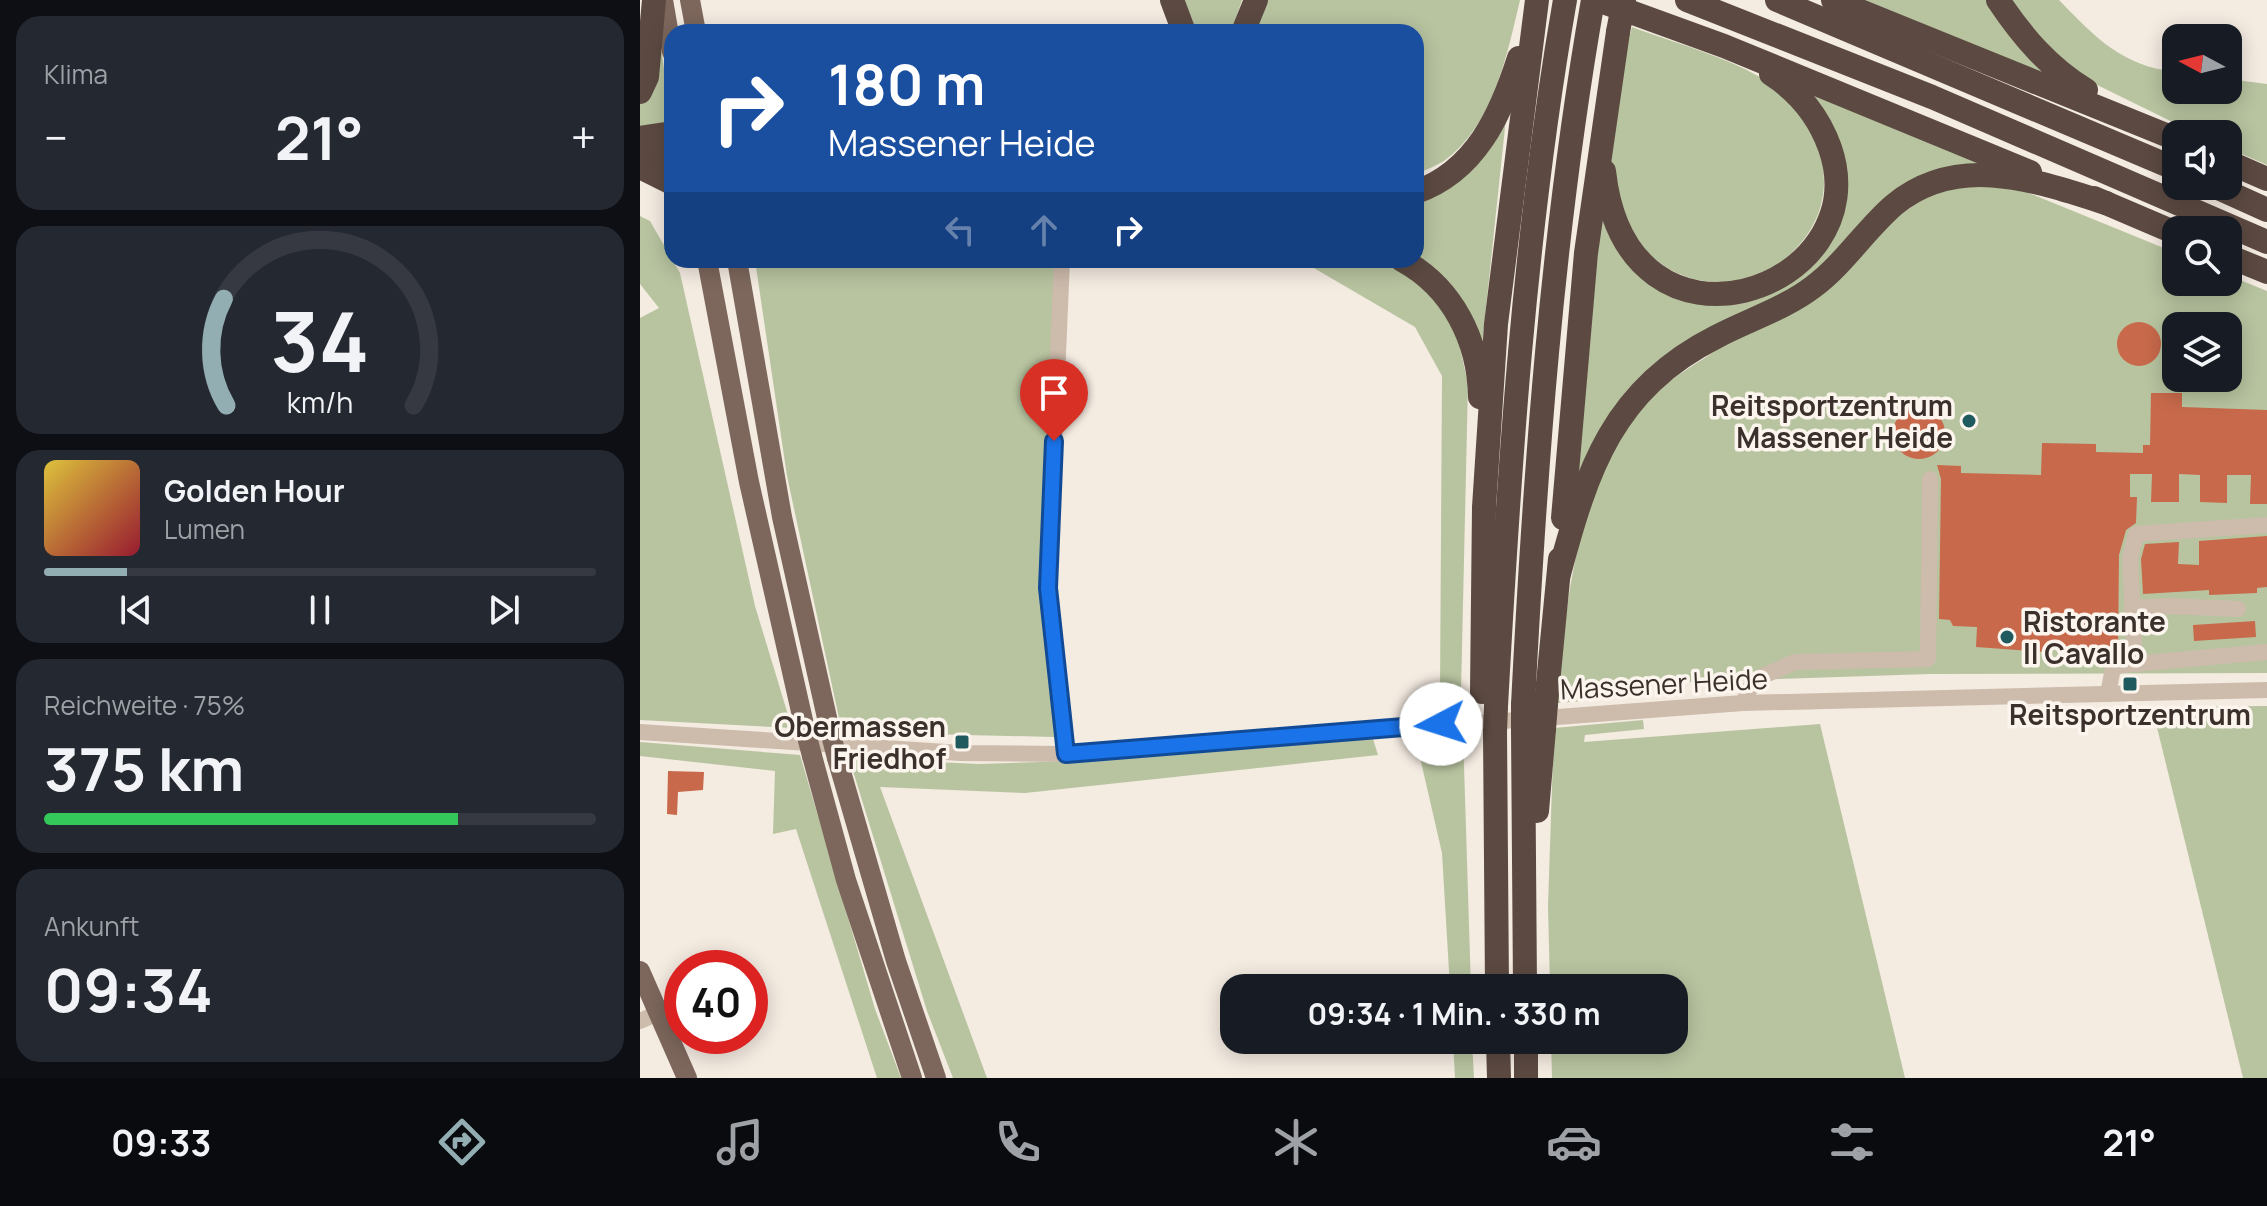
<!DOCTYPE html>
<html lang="de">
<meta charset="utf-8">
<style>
:root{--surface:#171b24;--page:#242831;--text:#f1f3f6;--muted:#9ea1a6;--line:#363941;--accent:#92aeb2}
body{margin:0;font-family:Manrope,sans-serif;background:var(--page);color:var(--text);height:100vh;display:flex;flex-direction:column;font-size:30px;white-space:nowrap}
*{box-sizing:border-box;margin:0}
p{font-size:26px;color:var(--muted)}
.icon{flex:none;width:44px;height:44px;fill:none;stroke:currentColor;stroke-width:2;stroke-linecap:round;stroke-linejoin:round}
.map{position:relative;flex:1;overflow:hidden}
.details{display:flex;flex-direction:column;gap:16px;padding:16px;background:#0d0f14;width:640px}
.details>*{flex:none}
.guide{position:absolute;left:24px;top:24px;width:760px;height:244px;border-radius:24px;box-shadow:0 4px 20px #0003;background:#1a4fa0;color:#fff;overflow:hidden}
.needle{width:52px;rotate:277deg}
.controls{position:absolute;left:1522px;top:24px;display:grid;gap:16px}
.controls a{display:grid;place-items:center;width:80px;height:80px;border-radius:16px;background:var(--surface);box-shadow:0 4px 20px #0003;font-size:40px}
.speed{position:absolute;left:24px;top:950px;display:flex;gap:16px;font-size:40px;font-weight:700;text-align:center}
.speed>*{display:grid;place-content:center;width:104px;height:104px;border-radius:50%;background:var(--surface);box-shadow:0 4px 20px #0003;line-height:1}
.speed .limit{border:12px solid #d22;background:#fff;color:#111}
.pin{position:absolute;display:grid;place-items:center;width:68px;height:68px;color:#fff;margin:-82px -34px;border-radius:50% 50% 50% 0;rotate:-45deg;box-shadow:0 0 8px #0007}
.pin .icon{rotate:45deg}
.me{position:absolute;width:88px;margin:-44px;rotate:265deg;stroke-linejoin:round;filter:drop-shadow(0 0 6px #0008)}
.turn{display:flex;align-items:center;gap:28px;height:168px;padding:0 32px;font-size:36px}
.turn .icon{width:104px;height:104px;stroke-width:2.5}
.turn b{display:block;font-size:56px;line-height:68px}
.lanes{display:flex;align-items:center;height:76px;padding:0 32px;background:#0003;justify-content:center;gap:40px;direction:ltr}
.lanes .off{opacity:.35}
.big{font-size:60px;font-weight:700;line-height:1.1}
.details .card{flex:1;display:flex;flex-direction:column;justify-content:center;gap:12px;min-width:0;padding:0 28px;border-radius:24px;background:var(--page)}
.details .dial{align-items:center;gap:0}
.dial svg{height:208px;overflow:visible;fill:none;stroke:var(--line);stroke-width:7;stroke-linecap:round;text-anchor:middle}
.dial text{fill:var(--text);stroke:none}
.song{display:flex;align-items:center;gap:24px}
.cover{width:96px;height:96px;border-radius:12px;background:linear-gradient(135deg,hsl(50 70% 55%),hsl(350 70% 35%))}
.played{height:8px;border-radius:4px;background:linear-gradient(90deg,var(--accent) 15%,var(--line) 15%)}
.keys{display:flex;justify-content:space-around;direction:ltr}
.heat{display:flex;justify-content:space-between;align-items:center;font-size:44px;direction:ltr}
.charge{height:12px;border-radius:6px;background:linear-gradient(90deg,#34c759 75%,var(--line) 0)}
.trip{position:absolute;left:580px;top:974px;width:468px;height:80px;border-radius:24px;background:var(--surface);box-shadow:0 4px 20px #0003;font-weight:700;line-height:80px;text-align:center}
.menu{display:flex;height:128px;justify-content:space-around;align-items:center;background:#090b0e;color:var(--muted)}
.menu .icon{width:56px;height:56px}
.menu .active{color:var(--accent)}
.menu b{font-size:36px;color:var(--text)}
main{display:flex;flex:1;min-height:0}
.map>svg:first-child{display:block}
</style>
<main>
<section class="details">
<div class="card"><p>Klima</p>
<div class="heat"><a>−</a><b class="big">21°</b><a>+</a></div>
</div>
<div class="card dial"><svg viewBox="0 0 100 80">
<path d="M14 69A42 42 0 1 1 86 69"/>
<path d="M14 69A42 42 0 0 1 13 28" stroke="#92aeb2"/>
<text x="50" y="56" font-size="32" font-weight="700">34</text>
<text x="50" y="72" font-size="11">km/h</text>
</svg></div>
<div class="card">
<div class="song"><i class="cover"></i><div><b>Golden Hour</b><p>Lumen</p></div></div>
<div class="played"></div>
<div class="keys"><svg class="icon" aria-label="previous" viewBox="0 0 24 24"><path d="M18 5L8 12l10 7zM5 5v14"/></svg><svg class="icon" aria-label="pause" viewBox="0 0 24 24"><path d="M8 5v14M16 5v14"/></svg><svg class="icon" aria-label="next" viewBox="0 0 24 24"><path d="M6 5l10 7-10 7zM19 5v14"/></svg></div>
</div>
<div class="card"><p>Reichweite · 75%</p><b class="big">375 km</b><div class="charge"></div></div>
<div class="card"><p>Ankunft</p><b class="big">09:34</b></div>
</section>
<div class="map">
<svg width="1627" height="1078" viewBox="0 0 1627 1078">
<rect width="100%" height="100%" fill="#f4ebe1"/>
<g fill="#b8c4a0" fill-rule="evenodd">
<path d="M538,0H602L591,32H551Z"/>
<path d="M626,0H880C867,55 853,126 804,161C796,166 785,170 776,174V32H613Z"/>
<path d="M1215,0H1351L1419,85Z"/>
<path d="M1368,0H1419C1456,38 1482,66 1536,72V90H1588V79L1627,84V165L1588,148V134H1557L1443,78L1419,61Z"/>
<path d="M18,27L32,125L0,131V103Z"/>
<path d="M992,27C1042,46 1098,59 1142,91C1162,105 1169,125 1177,146C1214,241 1095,323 1016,260C1009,255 997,248 992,241C987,234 986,221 983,212C979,199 972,185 971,171C967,124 980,72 992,27Z"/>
<path d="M1150,81L1356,163L1315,169L1172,281L1073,333L940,476L933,475L962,216L968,228L1030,290L1155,273L1199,163Z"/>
<path d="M866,118L841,355L776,259V198Z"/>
<path d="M1324,184L1374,187L1536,253V282H1588V275L1627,291V673L1289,674L964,685L959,700L917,703C926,606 933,522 980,434C1004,389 1055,367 1094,338C1161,289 1226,237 1295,191ZM1536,326H1588V378H1536Z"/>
<path d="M0,216L10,221L40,273L115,606L152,728L0,720V318L19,308L0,284Z"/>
<path d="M115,260H418L406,508L414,737L202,732L147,476Z"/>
<path d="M660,260H737L759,269L793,296L817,334L828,384L821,692L800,693L802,376L775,327Z"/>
<path d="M1627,706V1078H1603L1512,707Z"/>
<path d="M1003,720L1004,729L945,735L944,742L1180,724L1265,1078H912L911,1040H1034V988H910L908,906L914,728Z"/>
<path d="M823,734L831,988H810L802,853L776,740Z"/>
<path d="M733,739L738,755L385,793L240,787L347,1078H313L287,1011L209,758L338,764L465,760Z"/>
<path d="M0,742L160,755L235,1009L261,1078H237L156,829L133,834L135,771L0,756Z"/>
<path d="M813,1040H832L834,1078H815Z"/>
</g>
<g fill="#c8694b">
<circle cx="1499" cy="344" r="22"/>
<path d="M1511,393H1542V407L1627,410V504H1610L1611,475H1587V503L1560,502V475L1539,474V502H1511L1512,474H1490V497H1497L1496,523L1486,530L1479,555L1478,648L1406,646V652L1336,647L1337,627L1313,626L1310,620L1299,619L1301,479L1297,465L1321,466V473L1401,475L1402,443L1456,444V452L1503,453V445H1510Z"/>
<circle cx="1279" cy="433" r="26"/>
<path d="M1627,536V587L1617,588V593L1569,595V590L1503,594L1501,559L1505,544L1539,542L1538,564L1559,565V541Z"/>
<path d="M1615,621L1616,637L1554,641L1553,625Z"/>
<path d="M28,771L64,772L63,790L38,792L37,815L27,814Z"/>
</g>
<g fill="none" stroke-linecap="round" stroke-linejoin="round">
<g stroke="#cdbbac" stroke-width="16">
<path d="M422,260L408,588L426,754"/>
<path d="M1492,608L1530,606L1598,609"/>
<path d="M1495,663L1490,558L1496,534L1627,525"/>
<path d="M1468,694L1473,668L1482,665L1627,652"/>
<path d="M1103,703L1114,680L1155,662L1288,659L1290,479"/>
<path d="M0,732L321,753L426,754L1103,703L1627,690"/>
<path d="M0,1021L18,1013"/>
</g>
<g stroke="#7d675c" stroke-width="20">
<path d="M23,0L32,52"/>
<path d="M50,0L56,32"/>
<path d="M67,260L109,482L165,729"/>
<path d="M97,260L142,517L190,731"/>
<path d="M172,756L206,880L272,1078"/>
<path d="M197,758L256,961L296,1078"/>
<path d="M0,971L47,1078"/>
</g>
<g stroke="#5c4a42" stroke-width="24">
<path d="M532,0L544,32"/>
<path d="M1047,0L1292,97L1627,242"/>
<path d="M1137,0L1536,169"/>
<path d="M1193,0L1536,139"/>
<path d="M1358,0C1382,36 1409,68 1446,90"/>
<path d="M963,2L1084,46L1390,172"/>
<path d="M603,32L616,0"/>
<path d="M0,92L7,77L14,0"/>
<path d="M0,138L32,133"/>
<path d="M0,159L32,154"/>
<path d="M1588,162L1627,179"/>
<path d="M0,167L32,183"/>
<path d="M964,171C987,379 1239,290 1190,148C1179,117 1159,92 1131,74"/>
<path d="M1574,186L1627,210"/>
<path d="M776,192C836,171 861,114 879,58"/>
<path d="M1454,198L1536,233"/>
<path d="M1588,256L1627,272"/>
<path d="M762,260C812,287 839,340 840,397"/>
<path d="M923,518L946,253L978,32"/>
<path d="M919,574C947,469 973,389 1076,337C1108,320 1144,309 1173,287C1204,264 1225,230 1254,205C1318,152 1396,181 1466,203"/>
<path d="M842,692L844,507L856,324L897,0"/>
<path d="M906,704L920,559"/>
<path d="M883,705C895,469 912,233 953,0"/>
<path d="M856,706C869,470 884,234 925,0"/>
<path d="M883,730L885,988"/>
<path d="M855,732L857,988"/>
<path d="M897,811L904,729"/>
<path d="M858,1040L859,1078"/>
<path d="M886,1040V1078"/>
</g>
<g stroke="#7d675c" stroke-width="20">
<path d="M165,729L172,756"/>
<path d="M190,731L197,758"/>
</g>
<g stroke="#5c4a42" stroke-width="24">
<path d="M978,32L984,0"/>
<path d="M904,729L906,704"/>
<path d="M883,730V705"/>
<path d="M855,732L856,706"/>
</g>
</g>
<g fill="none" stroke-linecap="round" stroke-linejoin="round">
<g stroke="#114b97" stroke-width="20">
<path id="route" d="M414,441L408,588L426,754L801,724"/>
</g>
<use href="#route" stroke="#1a73e8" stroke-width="14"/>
</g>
<g fill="#1f5a5e" stroke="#fbf5ee" stroke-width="3">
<circle cx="1329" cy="421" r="8"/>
<circle cx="1367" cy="637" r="8"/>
<rect x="1482" y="676" width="16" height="16" rx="4"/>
<rect x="314" y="734" width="16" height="16" rx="4"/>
</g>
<g text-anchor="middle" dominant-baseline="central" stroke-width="7" stroke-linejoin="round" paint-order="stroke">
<g font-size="28" font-weight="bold" fill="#3b302b" stroke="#fbf5ee" text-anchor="end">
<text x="1313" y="405">Reitsportzentrum<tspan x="1313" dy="32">Massener Heide</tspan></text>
<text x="1383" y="621" text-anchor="start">Ristorante<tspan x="1383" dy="32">Il Cavallo</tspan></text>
<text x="1490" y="714" text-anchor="middle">Reitsportzentrum</text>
<text x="306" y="726">Obermassen<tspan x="306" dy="32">Friedhof</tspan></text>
</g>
<g font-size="28" fill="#3b302b" stroke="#fbf5ee">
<text transform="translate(1024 683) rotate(-3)">Massener Heide</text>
</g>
</g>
</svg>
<div class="controls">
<a><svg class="needle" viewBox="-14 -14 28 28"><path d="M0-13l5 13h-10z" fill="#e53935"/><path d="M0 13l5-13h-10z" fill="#9ea1a6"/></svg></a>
<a><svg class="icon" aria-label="sound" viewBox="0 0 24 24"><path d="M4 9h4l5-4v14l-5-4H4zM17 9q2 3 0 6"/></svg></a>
<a><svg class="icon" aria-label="search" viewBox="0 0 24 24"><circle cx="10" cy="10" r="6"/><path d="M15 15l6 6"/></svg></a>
<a><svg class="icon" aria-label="layers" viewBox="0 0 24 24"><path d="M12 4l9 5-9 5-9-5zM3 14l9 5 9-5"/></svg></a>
</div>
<div class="speed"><div class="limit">40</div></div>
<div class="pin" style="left:414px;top:441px;background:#d93025"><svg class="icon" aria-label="arrive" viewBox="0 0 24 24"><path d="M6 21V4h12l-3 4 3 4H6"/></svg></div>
<svg class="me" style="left:801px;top:724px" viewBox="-20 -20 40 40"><circle r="19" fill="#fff"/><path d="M0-13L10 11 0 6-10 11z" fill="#1a73e8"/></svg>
<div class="trip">09:34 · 1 Min. · 330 m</div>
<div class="guide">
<div class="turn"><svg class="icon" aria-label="right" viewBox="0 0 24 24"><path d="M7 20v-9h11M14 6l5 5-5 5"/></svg><div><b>180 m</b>Massener Heide</div></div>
<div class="lanes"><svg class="icon off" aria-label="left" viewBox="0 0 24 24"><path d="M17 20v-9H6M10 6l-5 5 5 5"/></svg><svg class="icon off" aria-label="ahead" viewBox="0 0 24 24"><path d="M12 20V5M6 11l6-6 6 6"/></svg><svg class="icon" aria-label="right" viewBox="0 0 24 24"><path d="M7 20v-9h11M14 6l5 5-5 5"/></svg></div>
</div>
</div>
</main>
<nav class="menu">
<b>09:33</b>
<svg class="icon active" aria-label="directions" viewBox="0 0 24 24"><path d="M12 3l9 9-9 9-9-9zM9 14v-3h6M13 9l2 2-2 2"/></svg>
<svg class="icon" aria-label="music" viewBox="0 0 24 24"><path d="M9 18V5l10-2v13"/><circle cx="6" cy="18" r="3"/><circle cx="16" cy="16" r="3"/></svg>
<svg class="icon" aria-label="phone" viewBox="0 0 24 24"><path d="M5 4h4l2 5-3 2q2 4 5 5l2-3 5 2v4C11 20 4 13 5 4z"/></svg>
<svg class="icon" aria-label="climate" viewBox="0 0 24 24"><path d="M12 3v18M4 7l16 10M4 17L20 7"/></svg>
<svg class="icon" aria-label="car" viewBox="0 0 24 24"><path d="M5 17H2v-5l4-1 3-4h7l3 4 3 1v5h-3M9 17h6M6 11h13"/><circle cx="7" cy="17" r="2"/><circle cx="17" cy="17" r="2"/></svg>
<svg class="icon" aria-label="filters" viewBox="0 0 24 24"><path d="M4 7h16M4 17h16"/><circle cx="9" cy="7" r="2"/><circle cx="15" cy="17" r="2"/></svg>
<b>21°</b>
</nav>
